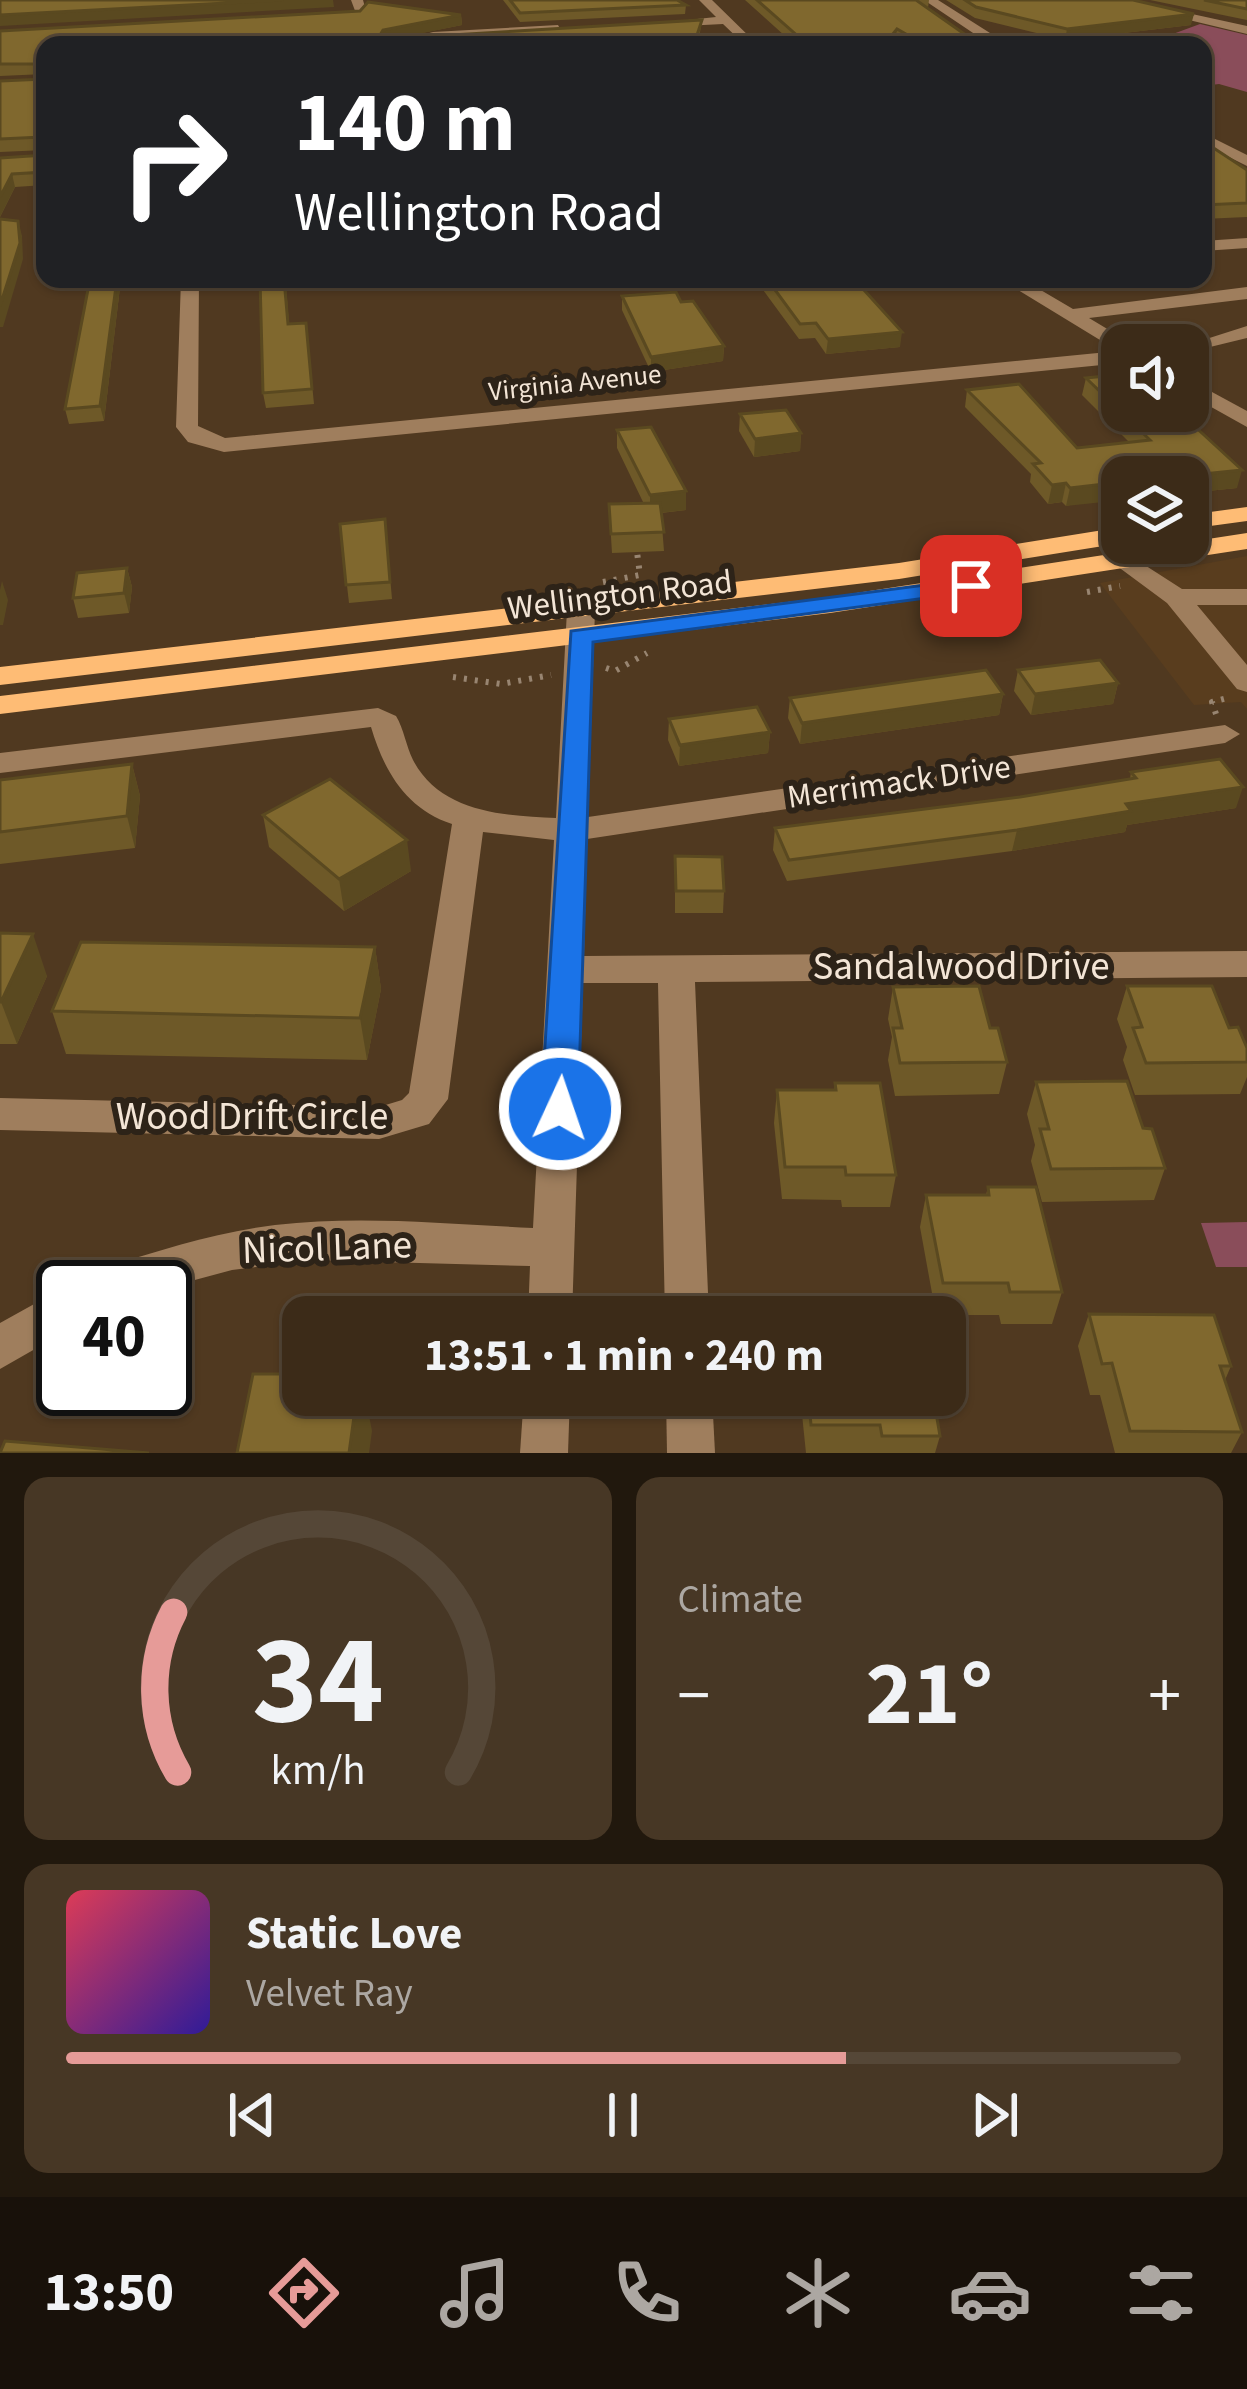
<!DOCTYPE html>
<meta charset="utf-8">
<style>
:root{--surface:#3c2b18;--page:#473725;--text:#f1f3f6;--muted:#aca7a2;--line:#554737;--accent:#e69b98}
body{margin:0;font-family:"Source Sans 3",sans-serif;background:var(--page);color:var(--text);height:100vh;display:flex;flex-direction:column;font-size:45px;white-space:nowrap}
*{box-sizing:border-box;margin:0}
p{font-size:39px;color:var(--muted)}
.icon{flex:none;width:66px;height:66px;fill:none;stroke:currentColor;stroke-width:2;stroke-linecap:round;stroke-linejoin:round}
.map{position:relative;height:1453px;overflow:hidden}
.side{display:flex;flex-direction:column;gap:24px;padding:24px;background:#21180d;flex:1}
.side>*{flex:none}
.top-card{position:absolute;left:36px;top:36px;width:1176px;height:252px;border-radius:24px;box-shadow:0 3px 9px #0004,0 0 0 3px var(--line);background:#202124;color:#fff;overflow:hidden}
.controls{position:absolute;left:1101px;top:324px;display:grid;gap:24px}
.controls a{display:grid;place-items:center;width:108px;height:108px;border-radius:24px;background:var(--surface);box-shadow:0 3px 9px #0004,0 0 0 3px var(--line);font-size:60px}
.speed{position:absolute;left:36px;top:1260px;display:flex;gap:24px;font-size:60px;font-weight:700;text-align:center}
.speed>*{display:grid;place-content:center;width:156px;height:156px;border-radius:50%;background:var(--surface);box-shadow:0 3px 9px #0004,0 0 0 3px var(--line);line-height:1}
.speed .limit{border:6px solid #111;border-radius:18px;background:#fff;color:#111}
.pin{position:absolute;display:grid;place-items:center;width:102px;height:102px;color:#fff;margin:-51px;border-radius:24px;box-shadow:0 6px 18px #0006}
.me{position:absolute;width:132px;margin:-66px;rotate:3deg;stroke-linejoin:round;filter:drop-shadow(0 0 9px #0008)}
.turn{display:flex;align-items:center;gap:42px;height:252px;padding:0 60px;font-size:54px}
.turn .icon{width:156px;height:156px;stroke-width:2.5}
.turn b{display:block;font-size:84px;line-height:102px}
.big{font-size:90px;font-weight:700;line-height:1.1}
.side .tile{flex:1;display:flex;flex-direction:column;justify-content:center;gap:18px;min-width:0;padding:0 42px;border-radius:24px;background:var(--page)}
.side .dial{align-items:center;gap:0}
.dial svg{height:312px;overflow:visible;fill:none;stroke:var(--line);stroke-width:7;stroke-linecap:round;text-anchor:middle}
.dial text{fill:var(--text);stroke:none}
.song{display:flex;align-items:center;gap:36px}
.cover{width:144px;height:144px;border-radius:18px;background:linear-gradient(135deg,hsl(350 70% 55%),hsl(250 70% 35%))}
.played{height:12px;border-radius:6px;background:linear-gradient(90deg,var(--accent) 70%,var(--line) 70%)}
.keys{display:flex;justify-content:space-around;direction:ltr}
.heat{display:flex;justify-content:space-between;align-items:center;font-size:66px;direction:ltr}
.side .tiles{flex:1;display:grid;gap:24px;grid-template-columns:1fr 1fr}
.tile:last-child{grid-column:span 2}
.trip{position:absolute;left:282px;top:1296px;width:684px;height:120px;border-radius:24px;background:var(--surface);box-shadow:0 3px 9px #0004,0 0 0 3px var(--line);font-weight:700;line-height:120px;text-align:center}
.menu{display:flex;height:192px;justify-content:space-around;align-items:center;background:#18110a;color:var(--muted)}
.menu .icon{width:84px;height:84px}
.menu .selected{color:var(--accent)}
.menu b{font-size:54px;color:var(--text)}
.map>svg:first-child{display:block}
</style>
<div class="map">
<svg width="1247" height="1453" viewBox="0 0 1247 1453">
<rect width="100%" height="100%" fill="#503920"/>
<path fill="#593d1e" d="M1247,556V709L1241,702L1194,705L1100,583Z"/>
<g fill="#8a4d5a">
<path d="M1200,24L1247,35V92L1219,84L1203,86V45H1143Z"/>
<path d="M1247,1222V1267H1216L1201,1223Z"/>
</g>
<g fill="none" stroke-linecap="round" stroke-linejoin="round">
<g stroke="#988571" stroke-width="6" stroke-dasharray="3 8" stroke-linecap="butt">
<path d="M603,582L640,575L637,552"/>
<path d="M1087,592L1120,586"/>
<path d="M606,668L615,671L647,653"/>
<path d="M453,677L501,684L551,675"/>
<path d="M1216,714L1212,702L1227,698"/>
</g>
<g fill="#9f7e5d" fill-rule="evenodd">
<path d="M351,0H363L366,11L399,31L389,34L357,16Z"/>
<path d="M699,0H712L758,45H745L723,24L665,27L659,23L716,17Z"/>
<path d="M924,0H938L990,33L1020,43L982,39Z"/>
<path d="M1106,0H1128L1247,26V34Z"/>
<path d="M558,25L562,32L385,45L433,32Z"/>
<path d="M1203,133L1247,155V166L1203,144Z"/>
<path d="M1247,238V248L1203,251V241Z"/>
<path d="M181,279H199L198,426L225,438L1118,351L1000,279H1022L1073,309L1247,287V299L1089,318L1129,342L1132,345H1122V363L224,452L188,442L176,427Z"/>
<path d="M1247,326V338L1210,347L1200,341Z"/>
<path d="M1188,379L1247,411V427L1188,394Z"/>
<path d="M1126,553L1182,589H1247V605H1197L1247,665V692L1237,689L1167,603L1117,566L1113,561L1117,556Z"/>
<path d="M581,602L595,610L588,817L1225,725L1240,734L1225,743L587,839L584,956L1247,951V977L695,982L709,1317H665L658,983H583L572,1317H528L530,1266L310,1260L232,1270L165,1288L84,1287L90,1273L106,1267C161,1250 217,1232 275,1225C361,1215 447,1224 533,1228L554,840L483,832L448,1099L429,1124L379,1139L0,1130V1098L379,1107L402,1100L409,1093L452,824C406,809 384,771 371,727L0,773V753L378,708L396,716C404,729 406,746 413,760C440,812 503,816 556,818L567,610Z"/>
<path d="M63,1288V1333L0,1369V1323Z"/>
<path d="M524,1395H570L568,1453H520Z"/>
<path d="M666,1395H712L715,1453H667Z"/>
</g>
<g fill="#febc75" fill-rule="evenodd">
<path d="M1247,507V521L1188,529V515Z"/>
<path d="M1122,527V543L899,579L0,685V667L899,563Z"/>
<path d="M1247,533V549L830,613L0,714V696L830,597Z"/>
</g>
</g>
<g fill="#6e5928">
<path d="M503,0H677L686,5L685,14L520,22Z"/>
<path d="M745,0H929L928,8L980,45H904L895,40L892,45H795Z"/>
<path d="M946,0H1133L1191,25L1065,40L975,18Z"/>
<path d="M1150,0H1247V20Z"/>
<path d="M461,15L462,25L396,38L702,20L699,38L704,45H45V74L0,76V31Z"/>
<path d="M45,79V150L0,152V81Z"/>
<path d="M1203,141L1247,170V217L1203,219Z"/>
<path d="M45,155V185L15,187L0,217V158Z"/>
<path d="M90,279H121L104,421L69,424L65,409Z"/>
<path d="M260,279H296V285L286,286L289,324L306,323L314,404L266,408L263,393Z"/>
<path d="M755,279H854L900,347L826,354L815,338L799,339Z"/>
<path d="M622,296L681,302L724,346L723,361L651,372L622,310Z"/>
<path d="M1086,378L1237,488L1188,493V477L1066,506L1062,502L1048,504L1030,482L1031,474L965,407L967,390L1077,448L1129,442L1082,395Z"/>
<path d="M740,414L801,433L800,451L754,457L739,431Z"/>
<path d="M617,430L686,491V510L661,513L664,551L612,553L609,504H644L617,448Z"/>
<path d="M385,519L392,599L349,603L340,524Z"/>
<path d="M127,568L132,587L129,613L78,618L73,598Z"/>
<path d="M1018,670L1118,683L1113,704L1031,715L1014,691Z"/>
<path d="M1003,694L999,715L800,744L788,718L790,698Z"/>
<path d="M669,719L770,732L768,753L679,766L668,740Z"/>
<path d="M132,764L140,796L135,848L0,864V780Z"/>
<path d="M1131,772L1236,808L1127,825L1125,832L1012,851L787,881L773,850L775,828L1020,797L1130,779Z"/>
<path d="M263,815L411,871L344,911L269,847Z"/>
<path d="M675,856L724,891L723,913H675Z"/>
<path d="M0,933L47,976L17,1044H0Z"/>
<path d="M375,947L381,989L367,1060L66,1054L52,1011Z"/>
<path d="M1127,986L1229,1028L1247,1048V1077L1240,1094L1135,1095L1123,1060L1127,1047L1117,1019Z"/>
<path d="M893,987L990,1028L1007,1062L999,1094L895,1096L888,1060L892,1037L888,1019Z"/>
<path d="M1036,1082L1143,1128L1165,1168L1154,1200L1042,1202L1031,1161L1035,1145L1027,1114Z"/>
<path d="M835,1083L896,1175L890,1207H842L841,1200L782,1199L774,1123L777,1090H834Z"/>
<path d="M988,1187L1062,1292L1052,1324H1001L999,1315H936L920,1227L926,1195H986Z"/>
<path d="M1089,1314L1231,1366L1225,1380L1242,1432L1231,1453H1115L1100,1395H1090L1078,1346Z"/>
<path d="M800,1395H933L940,1436L935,1453H806Z"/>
</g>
<g fill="#5a4920">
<path d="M283,0H333L334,7L0,26V15Z"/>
<path d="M1194,14L1191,25L1065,40L1067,29Z"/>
<path d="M461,15L462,25L384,41L380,35L383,30Z"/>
<path d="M897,29L895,40L892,45H884Z"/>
<path d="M12,174L15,187L0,217V197Z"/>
<path d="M18,221L22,236L23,259L3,327H0V306Z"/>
<path d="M117,279H121L104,421L100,406Z"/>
<path d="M902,332L900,347L826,354L828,339Z"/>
<path d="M724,346L723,361L651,372V357Z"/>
<path d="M801,433L800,451L754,457L755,439Z"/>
<path d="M1242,470L1237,488L1188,493V477H1174Z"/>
<path d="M1122,482V500L1066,506L1070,488Z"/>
<path d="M1066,483L1062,502L1048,504L1052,485Z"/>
<path d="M686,491V510L650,514V495Z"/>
<path d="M127,568L132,587L129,613L124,593Z"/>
<path d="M2,581L8,600L3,625H0V590Z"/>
<path d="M1118,683L1113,704L1031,715L1035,694Z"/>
<path d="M1003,694L999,715L800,744L802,723Z"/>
<path d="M770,732L768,753L679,766L680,745Z"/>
<path d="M132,764L140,796L135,848L127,816Z"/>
<path d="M1243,787L1236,808L1127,825L1125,832L1012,851L1017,830L1126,804Z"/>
<path d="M407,840L411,871L344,911L339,879Z"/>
<path d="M33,934L47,976L17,1044L1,1002Z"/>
<path d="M375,947L381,989L367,1060L360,1018Z"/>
<path d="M357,1395H365L372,1431L369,1453H349Z"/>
</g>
<g fill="#80682e" stroke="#5a4920" stroke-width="3">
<path d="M0,0H283L0,15Z"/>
<path d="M510,0H677L686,5L520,13Z"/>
<path d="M757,0H916L980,45H925L897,29L884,45H808Z"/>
<path d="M965,0H1133L1194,14L1067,29L976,7Z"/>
<path d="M1204,0H1247V9Z"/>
<path d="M368,2L461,15L383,30L380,35L384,39L702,20L697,35L704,45H621L617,36L575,37L570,45H530L532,42L519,45H45V75L42,64H0V31L360,11Z"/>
<path d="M45,79V140L42,137L0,139V81Z"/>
<path d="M1203,141L1247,170V203L1203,205Z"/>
<path d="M45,155V172L12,174L0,197V158Z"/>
<path d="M0,219L18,221L20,243L0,306Z"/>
<path d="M90,279H117L100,406L65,409Z"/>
<path d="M260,279H284L288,324L306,323L312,389L263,393Z"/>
<path d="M767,279H854L902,332L828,339L816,323L800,324Z"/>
<path d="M676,292L681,302L693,301L724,346L651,357L622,296Z"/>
<path d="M1115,375L1122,381V411H1178L1242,470L1174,477H1122V482L1070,488L1066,483L1052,485L1033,464L1041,463L967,390L1019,384L1077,448L1150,440L1086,378Z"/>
<path d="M786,410L801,433L755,439L740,414Z"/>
<path d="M651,427L686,491L650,495L617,430Z"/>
<path d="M660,503L664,532L611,534L609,504Z"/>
<path d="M385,519L390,582L346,585L340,524Z"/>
<path d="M127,568L124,593L73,598L77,573Z"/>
<path d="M1100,660L1118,683L1035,694L1018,670Z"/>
<path d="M986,670L1003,694L802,723L790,698Z"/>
<path d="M757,707L770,732L680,745L669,719Z"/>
<path d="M1220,759L1243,787L1126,804L1131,811L1017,830L789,860L775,828L1020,797L1136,778L1131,772Z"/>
<path d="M132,764L127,816L0,832V780Z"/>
<path d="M330,779L407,840L339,879L263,815Z"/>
<path d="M675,856L722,857L724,891H676Z"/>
<path d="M0,933L33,934L1,1002H0Z"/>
<path d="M81,942L375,947L360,1018L52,1011Z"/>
<path d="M979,986L990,1028H998L1007,1062L900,1063L893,1028H902L893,987Z"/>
<path d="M1127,986H1212L1229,1028L1238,1027L1247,1048V1062L1146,1063L1133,1028L1142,1027Z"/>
<path d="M1127,1081L1143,1128L1152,1129L1165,1168L1051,1169L1040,1129H1049L1036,1082Z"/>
<path d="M835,1083H880L896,1175H846L845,1167H785L777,1090H836Z"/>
<path d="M988,1187H1036L1062,1292H1010L1008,1283H943L926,1195H989Z"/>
<path d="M919,1313L920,1317H867V1314Z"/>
<path d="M1089,1314L1214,1315L1231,1366H1220L1242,1432L1130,1431L1112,1363L1102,1364Z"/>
<path d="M253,1374H303V1395H357L349,1453H237Z"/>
<path d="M808,1395H933L940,1436H882L880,1425H811Z"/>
<path d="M5,1441L149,1453H0Z"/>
</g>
<path fill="#1a73e8" stroke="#114b97" stroke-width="3" d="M971,579L979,581V591L593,642L578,1109L572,1119L560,1124L547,1119L541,1109L571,631Z"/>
<g text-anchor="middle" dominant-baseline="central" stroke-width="12" stroke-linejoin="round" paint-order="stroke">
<g font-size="27" fill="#f3e5d6" stroke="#2d2318">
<text transform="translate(575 383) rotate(-6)">Virginia Avenue</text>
</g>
<g font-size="33" fill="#f3e5d6" stroke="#2d2318">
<text transform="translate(620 595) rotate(-7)">Wellington Road</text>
<text transform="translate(899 782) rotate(-8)">Merrimack Drive</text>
</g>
<g font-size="39" fill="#f3e5d6" stroke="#2d2318">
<text x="961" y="967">Sandalwood Drive</text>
<text x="252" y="1117">Wood Drift Circle</text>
<text transform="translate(327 1248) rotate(-2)">Nicol Lane</text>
</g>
</g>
</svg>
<div class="controls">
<a><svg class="icon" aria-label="sound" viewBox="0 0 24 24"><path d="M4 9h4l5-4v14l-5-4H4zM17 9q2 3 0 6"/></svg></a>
<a><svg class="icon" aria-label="layers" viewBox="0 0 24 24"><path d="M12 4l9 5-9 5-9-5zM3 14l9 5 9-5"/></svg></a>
</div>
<div class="speed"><div class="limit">40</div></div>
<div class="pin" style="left:971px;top:586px;background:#d93025"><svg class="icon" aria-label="arrive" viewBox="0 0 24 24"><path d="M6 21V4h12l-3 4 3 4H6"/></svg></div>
<svg class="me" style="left:560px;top:1109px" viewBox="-20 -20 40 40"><circle r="17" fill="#1a73e8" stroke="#fff" stroke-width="3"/><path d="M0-11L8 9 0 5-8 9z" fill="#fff"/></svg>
<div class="trip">13:51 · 1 min · 240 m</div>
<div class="top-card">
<div class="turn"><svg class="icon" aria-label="right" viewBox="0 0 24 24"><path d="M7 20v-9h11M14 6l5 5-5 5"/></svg><div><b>140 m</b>Wellington Road</div></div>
</div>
</div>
<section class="side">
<div class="tiles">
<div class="tile dial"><svg viewBox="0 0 100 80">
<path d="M14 69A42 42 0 1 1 86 69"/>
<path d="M14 69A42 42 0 0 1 13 28" stroke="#e69b98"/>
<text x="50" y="56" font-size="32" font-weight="700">34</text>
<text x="50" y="72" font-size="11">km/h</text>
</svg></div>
<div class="tile"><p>Climate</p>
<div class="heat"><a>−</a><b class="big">21°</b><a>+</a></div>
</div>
<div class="tile">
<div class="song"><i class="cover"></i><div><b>Static Love</b><p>Velvet Ray</p></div></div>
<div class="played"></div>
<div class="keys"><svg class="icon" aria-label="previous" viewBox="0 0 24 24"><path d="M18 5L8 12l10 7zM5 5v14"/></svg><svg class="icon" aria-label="pause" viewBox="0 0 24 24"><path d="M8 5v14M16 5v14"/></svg><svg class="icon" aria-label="next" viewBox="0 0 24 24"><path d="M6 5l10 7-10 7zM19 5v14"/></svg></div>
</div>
</div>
</section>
<nav class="menu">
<b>13:50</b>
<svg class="icon selected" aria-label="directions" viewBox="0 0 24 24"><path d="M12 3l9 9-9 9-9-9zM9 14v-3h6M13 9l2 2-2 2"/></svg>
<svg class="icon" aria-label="music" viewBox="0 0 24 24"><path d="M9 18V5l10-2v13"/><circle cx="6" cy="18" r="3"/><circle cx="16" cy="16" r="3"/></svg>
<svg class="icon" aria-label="phone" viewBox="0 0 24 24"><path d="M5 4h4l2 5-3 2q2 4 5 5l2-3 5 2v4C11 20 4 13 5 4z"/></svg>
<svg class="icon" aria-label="climate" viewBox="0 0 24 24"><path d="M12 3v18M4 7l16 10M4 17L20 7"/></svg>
<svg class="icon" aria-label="car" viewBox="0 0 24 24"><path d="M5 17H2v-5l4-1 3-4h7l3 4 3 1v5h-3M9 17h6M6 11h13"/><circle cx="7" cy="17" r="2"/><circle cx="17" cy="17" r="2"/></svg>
<svg class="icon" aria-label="filters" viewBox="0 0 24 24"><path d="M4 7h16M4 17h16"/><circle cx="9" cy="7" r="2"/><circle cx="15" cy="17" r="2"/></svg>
</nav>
